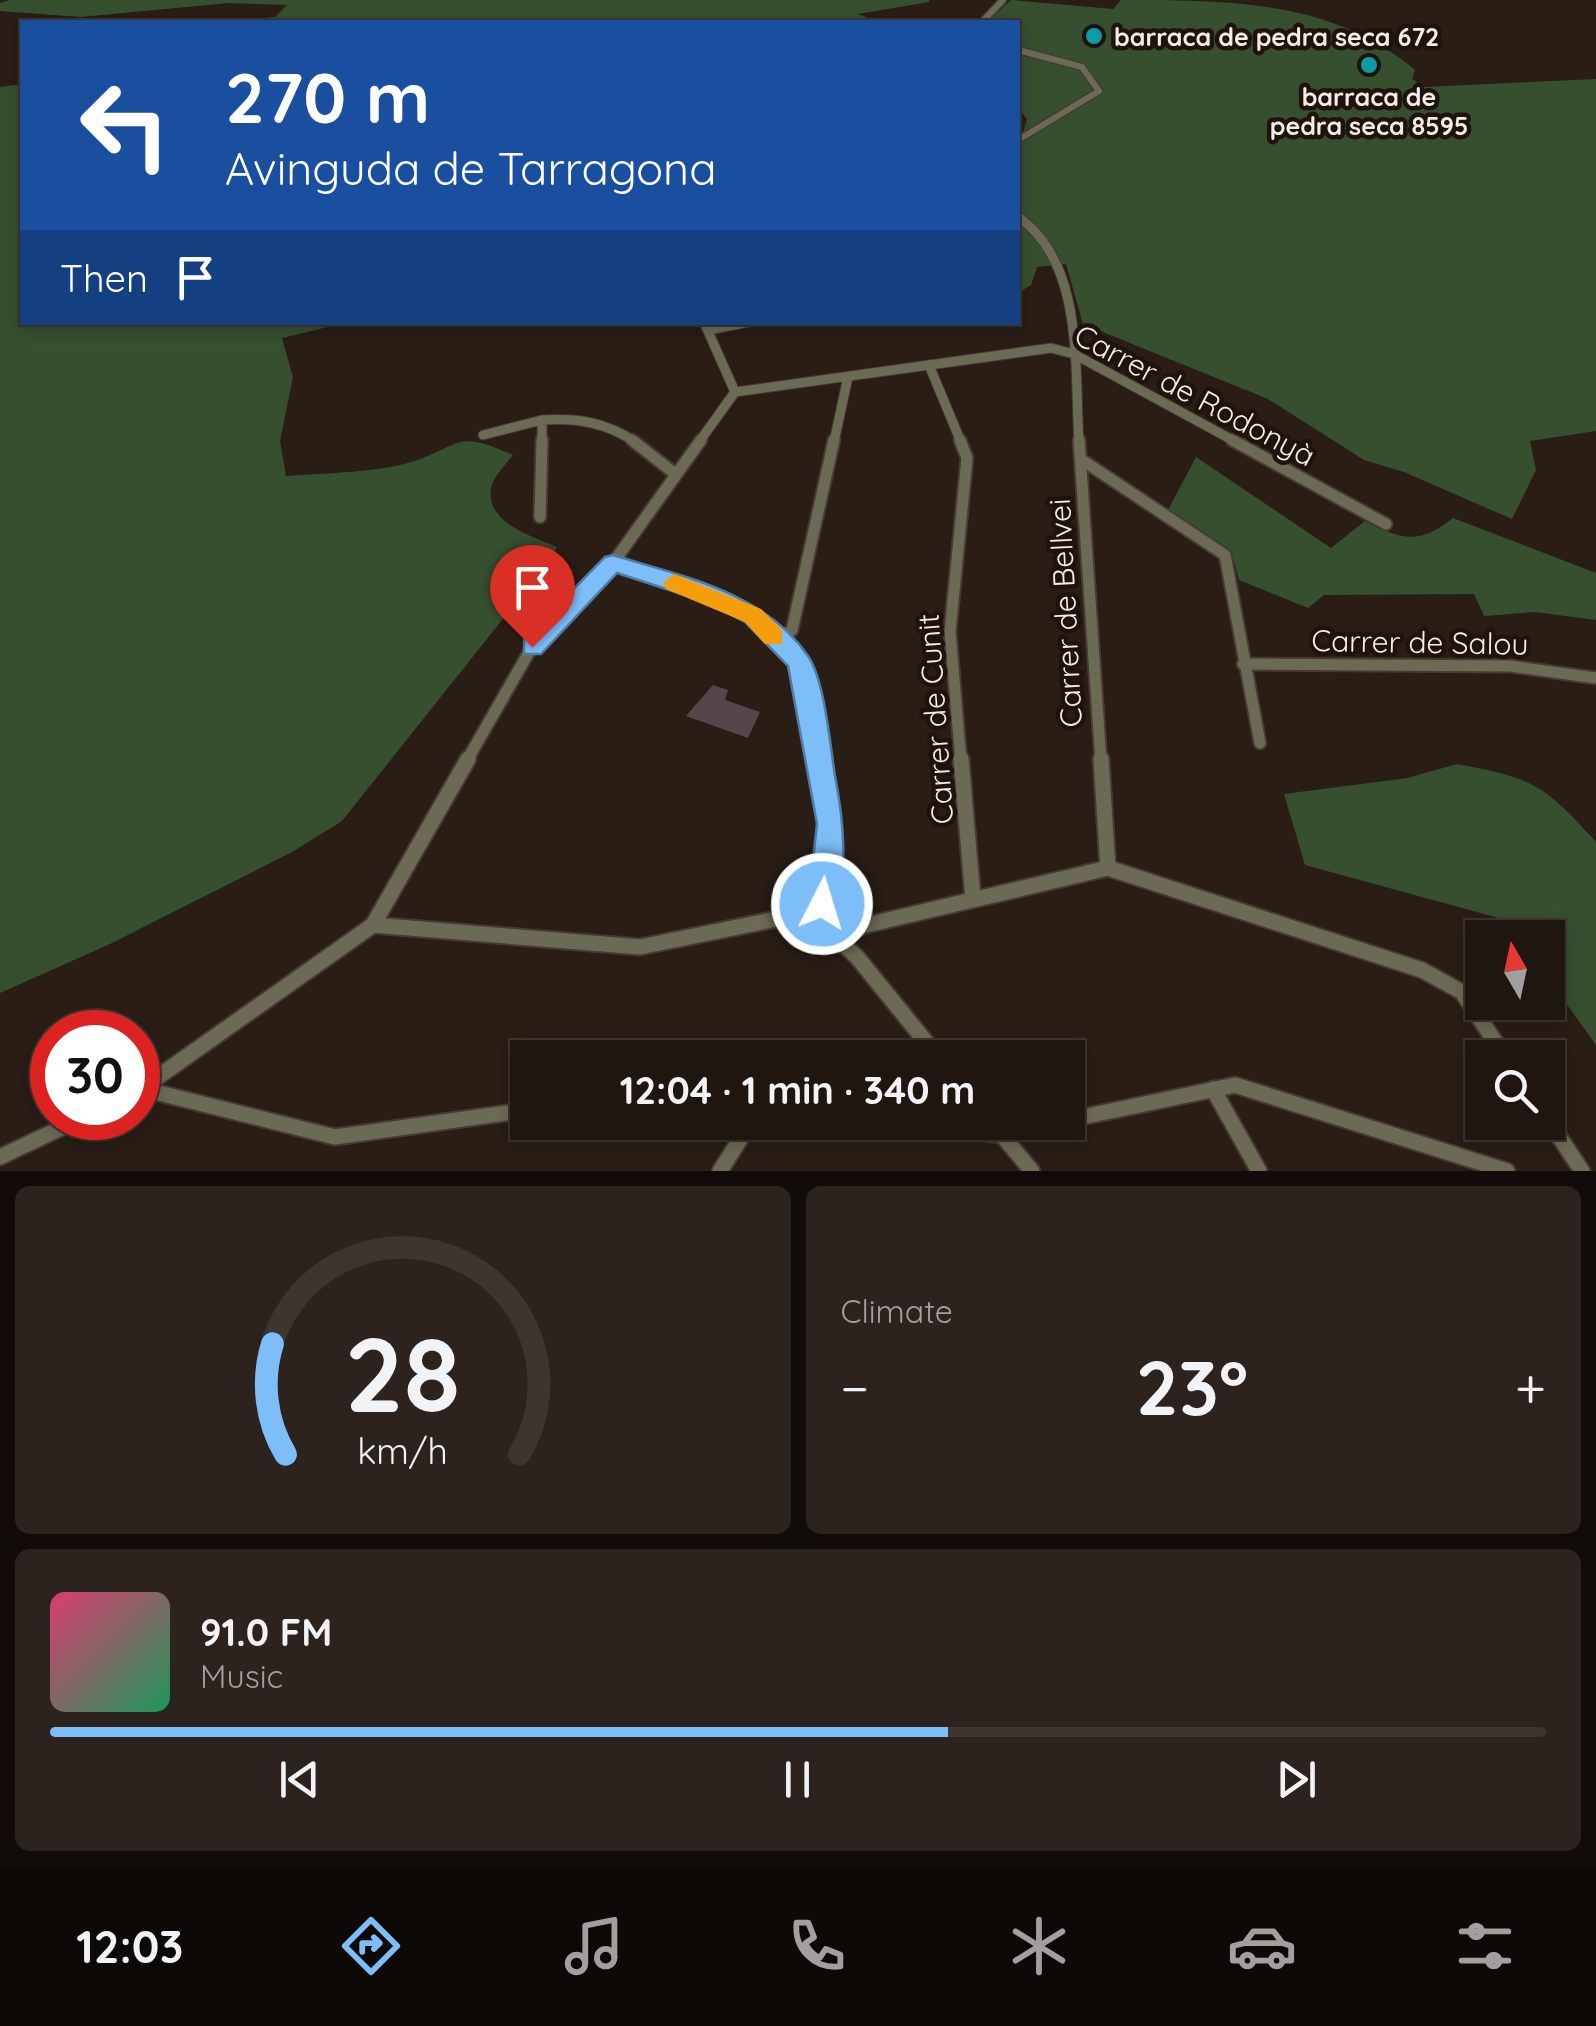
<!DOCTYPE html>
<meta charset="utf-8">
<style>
:root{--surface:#1f1610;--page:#2c231e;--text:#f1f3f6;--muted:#a19f9f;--line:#3c3530;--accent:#7dbef9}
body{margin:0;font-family:Quicksand,sans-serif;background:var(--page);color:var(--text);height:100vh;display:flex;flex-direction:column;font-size:38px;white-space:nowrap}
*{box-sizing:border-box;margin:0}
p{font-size:32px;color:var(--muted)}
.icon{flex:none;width:55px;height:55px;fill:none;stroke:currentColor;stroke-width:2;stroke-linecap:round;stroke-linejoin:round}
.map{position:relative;height:1171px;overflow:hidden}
.side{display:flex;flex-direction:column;gap:15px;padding:15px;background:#110c09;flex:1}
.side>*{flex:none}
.top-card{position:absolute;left:20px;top:20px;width:1000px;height:305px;border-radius:0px;box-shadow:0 5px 15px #0003,0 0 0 2px var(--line);background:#1a4fa0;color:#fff;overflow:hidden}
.needle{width:65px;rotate:351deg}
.fabs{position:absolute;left:1465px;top:920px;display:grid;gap:20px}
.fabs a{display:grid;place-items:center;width:100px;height:100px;border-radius:0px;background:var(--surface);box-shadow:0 5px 15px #0003,0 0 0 2px var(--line);font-size:50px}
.speed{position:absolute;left:30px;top:1010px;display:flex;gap:20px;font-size:50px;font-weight:700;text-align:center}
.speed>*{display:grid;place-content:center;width:130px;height:130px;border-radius:50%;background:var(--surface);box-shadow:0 5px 15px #0003,0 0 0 2px var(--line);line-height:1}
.speed .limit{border:15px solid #d22;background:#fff;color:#111}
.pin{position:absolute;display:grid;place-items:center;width:85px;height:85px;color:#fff;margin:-102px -42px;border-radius:50% 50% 50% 0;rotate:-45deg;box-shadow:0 0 10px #0007}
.pin .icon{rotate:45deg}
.me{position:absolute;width:110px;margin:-55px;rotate:5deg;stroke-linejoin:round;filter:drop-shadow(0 0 8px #0008)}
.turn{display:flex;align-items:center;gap:35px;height:210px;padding:0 40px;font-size:45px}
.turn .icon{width:130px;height:130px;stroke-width:2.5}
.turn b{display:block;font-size:70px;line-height:85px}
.then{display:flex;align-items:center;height:95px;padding:0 40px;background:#0003;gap:20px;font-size:38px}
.big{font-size:75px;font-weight:800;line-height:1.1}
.side .widget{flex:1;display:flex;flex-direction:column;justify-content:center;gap:15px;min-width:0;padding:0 35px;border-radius:15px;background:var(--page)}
.side .dial{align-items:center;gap:0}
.dial svg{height:260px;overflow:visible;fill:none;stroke:var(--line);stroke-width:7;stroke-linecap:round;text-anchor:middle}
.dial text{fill:var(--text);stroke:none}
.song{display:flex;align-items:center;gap:30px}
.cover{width:120px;height:120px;border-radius:15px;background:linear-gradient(135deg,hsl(340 70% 55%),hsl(150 70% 35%))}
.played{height:10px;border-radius:5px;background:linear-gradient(90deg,var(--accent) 60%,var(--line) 60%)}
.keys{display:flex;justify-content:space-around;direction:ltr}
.heat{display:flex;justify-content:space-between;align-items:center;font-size:55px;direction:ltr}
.side .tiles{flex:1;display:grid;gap:15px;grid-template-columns:1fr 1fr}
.widget:last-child{grid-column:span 2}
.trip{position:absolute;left:510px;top:1040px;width:575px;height:100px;border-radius:0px;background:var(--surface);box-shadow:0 5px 15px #0003,0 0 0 2px var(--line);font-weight:800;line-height:100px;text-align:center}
.tab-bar{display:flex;height:160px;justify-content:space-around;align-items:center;background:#0c0906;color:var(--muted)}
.tab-bar .icon{width:70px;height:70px}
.tab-bar .current{color:var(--accent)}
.tab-bar b{font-size:45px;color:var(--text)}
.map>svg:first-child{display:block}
</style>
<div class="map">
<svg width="1596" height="1171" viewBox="0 0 1596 1171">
<rect width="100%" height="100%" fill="#291d16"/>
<g fill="#364f2f">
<path d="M10,0H929V2L858,14L878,22H223L275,17L287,5L228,3L81,17L0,11V3Z"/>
<path d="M1011,0L1113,9L1121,0C1229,0 1333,0 1415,70L1412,79L1424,87L1596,79V431L1530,441L1536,470L1512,519L1404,472L1364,460L1268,399L1083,324L1066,264L1037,267L1031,285L1018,293V149L1027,119L1018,108V22H987Z"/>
<path d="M22,84V322L344,323L282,338L293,377L280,441L286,476C325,473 374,473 411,462C462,446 454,428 513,455C506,464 493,477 491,488C485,523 533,537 557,547L543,571L509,564L514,605L342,821L292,852L110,944L0,993V87Z"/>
<path d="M1196,457L1331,548L1365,521C1402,540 1419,545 1453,518L1596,573V620L1535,612L1484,616L1474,594L1324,595L1308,608L1239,580L1232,554L1168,510Z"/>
<path d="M1457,764C1533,778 1544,784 1596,842V1045L1548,978V938L1519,937L1506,920L1305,865L1284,794L1407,778Z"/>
</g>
<path fill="#56464b" d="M713,685L728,690L725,700L760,712L748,738L686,716Z"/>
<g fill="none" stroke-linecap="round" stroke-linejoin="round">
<g stroke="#463a33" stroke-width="9">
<g id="minor-far3">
<path d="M982,22L1003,0"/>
<path d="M1018,50L1082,67L1099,91L1018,140"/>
</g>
</g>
<g stroke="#463a33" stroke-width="11">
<g id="minor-far2">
<path d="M1018,217C1085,263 1074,370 1079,442"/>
<path d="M708,330L749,322"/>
<path d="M929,365L961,442"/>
<path d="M735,392L1051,348L1074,354L1236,442"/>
<path d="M483,435L542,420"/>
<path d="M542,442V420C577,418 606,422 635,442"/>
<path d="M699,442L735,392L704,322"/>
<path d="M834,442L848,377"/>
</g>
</g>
<g stroke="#463a33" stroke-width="15">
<g id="minor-far1">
<path d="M632,440L674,473"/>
<path d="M960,440L967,458L950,632L961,762"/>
<path d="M1079,440L1101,762"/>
<path d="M1232,440L1386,524"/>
<path d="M1082,460L1225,555L1260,743"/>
<path d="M540,517L542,440"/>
<path d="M613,563L714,596L753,616L799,662L822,762"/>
<path d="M778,641L792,630L834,440"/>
<path d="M1243,664L1510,666L1596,678"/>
<path d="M466,762L532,647L613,563L701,440"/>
</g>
</g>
<g stroke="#463a33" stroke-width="19">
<g id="minor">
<path d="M822,759L830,824L821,924L858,927L1108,868L1422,970L1462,992L1506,1058"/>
<path d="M961,759L973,899"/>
<path d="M1101,759L1108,868"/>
<path d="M373,925L640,947L791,916L821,924L857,957L939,1058"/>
<path d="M143,1089L335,1137L528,1110"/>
<path d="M1213,1089L1259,1171"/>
<path d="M138,1091L373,925L468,759"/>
<path d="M1068,1120L1235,1085L1507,1171"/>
<path d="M1548,1120L1582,1171"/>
<path d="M887,1122L1001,1135L1058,1122"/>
<path d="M991,1122L1032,1171"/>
<path d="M0,1157L82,1118"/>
<path d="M720,1171L751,1122"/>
</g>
</g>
<use href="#minor-far3" stroke="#6b6b55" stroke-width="6"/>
<use href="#minor-far2" stroke="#6b6b55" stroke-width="9"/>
<use href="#minor-far1" stroke="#6b6b55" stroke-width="11"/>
<use href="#minor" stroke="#6b6b55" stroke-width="15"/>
</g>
<path fill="#7dbef9" stroke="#517ca2" stroke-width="2.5" d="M613,555C681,576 765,592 808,656C825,681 830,745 835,776C843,818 850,873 832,913L822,917L812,913L808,904L817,824L788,666L745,622L706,602L617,573L541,654H524V640L605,557Z"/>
<path fill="#f59e0b" d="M674,574L761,609L782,630V644H765L745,622L666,589L663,583Z"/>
<g fill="#0f9aa8" stroke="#1f140d" stroke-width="4">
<circle cx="1094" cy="36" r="10"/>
<circle cx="1369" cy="65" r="10"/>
</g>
<g text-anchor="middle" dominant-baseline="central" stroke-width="9" stroke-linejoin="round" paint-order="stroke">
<g font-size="25" font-weight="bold" fill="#f5ece7" stroke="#1f140d" text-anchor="start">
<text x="1114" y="36">barraca de pedra seca 672</text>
<text x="1369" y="96" text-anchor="middle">barraca de<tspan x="1369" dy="29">pedra seca 8595</tspan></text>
</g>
<g font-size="30" fill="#f5ece7" stroke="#1f140d">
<text transform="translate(1195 395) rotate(28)">Carrer de Rodonyà</text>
<text transform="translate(1065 613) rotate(-93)">Carrer de Bellvei</text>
<text transform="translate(1420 642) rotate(1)">Carrer de Salou</text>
<text transform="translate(935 719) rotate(-94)">Carrer de Cunit</text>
</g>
</g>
</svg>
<div class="fabs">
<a><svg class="needle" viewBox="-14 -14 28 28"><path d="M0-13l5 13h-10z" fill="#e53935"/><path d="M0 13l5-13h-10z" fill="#a19f9f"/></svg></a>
<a><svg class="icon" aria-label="search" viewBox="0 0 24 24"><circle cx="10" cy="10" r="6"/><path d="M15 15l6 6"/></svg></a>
</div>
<div class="speed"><div class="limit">30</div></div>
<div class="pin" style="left:532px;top:647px;background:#d93025"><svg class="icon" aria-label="arrive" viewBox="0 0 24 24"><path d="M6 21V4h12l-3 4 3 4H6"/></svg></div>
<svg class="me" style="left:822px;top:904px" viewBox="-20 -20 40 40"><circle r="17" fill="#7dbef9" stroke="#fff" stroke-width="3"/><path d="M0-11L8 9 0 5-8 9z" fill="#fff"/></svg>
<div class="trip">12:04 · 1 min · 340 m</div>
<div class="top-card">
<div class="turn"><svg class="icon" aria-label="left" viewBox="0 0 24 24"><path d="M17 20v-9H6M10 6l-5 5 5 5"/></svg><div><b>270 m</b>Avinguda de Tarragona</div></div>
<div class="then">Then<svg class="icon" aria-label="arrive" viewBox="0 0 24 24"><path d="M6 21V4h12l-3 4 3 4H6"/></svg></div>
</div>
</div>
<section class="side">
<div class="tiles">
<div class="widget dial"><svg viewBox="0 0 100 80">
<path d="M14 69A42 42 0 1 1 86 69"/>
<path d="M14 69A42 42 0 0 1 10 35" stroke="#7dbef9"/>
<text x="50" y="56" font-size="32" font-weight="700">28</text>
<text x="50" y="72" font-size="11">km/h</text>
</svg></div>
<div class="widget"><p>Climate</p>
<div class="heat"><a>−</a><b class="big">23°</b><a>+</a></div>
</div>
<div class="widget">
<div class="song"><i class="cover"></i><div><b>91.0 FM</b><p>Music</p></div></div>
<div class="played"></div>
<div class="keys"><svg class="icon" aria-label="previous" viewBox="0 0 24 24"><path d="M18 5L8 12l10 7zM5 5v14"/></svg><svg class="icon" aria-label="pause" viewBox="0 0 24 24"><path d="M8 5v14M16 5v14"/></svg><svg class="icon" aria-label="next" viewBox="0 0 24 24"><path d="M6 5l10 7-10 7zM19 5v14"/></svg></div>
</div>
</div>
</section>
<nav class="tab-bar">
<b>12:03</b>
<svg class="icon current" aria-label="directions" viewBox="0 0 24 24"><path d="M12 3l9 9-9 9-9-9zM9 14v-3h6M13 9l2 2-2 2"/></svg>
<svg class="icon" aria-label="music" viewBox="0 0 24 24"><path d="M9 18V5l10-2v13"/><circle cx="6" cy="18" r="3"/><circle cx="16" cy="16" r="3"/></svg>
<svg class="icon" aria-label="phone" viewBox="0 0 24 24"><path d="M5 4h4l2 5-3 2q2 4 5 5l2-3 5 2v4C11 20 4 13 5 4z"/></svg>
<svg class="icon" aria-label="climate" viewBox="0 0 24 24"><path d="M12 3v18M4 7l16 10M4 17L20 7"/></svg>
<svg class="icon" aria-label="car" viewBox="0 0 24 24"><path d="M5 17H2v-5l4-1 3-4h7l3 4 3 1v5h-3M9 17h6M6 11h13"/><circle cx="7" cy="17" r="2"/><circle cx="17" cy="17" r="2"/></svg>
<svg class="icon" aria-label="filters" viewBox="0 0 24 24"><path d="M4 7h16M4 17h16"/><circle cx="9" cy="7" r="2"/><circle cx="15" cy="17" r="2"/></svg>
</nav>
